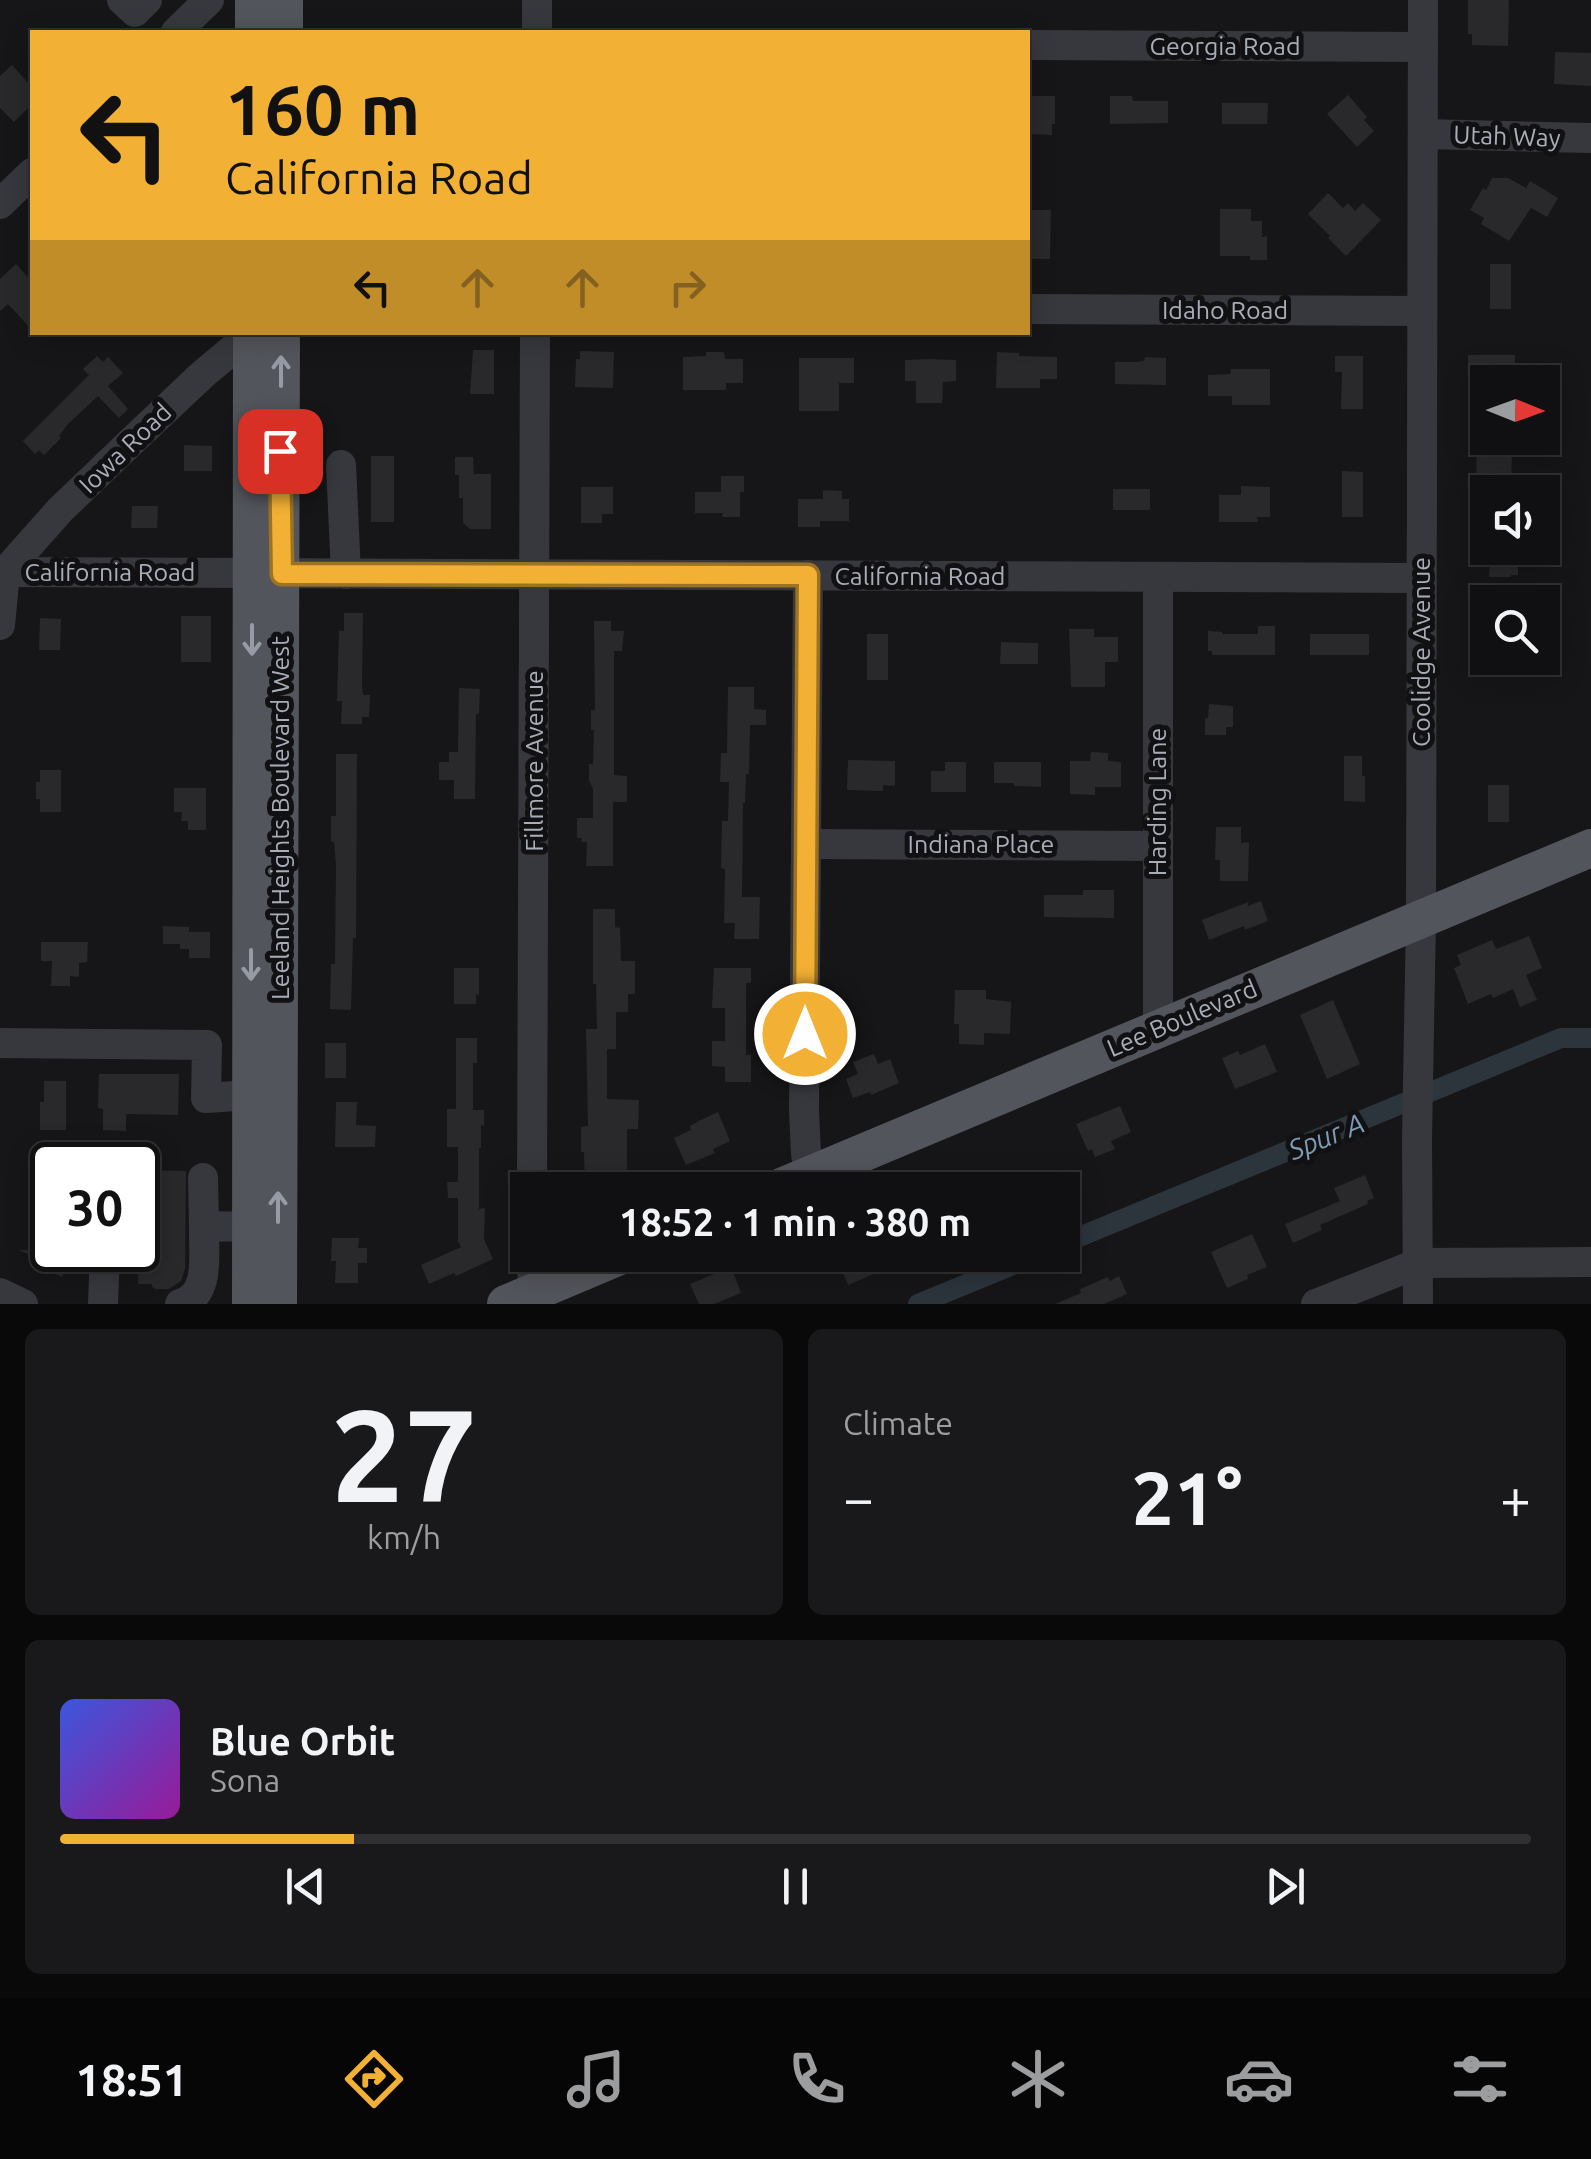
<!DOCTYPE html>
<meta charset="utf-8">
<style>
:root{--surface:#101012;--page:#19191b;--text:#f1f3f6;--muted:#9c9d9f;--line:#303032;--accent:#f2b134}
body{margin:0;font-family:Ubuntu,sans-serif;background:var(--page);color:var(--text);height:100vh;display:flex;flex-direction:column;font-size:38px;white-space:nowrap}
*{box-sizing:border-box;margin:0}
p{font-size:32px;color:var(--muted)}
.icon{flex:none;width:55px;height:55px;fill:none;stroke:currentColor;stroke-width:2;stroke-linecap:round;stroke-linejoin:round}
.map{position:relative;height:1304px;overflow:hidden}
.panel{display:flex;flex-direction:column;gap:25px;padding:25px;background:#09090a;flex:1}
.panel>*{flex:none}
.guide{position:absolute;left:30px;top:30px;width:1000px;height:305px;border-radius:0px;box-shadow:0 5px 25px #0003,0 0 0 2px var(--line);background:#f2b134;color:#111;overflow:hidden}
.needle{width:65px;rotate:91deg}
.controls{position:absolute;left:1470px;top:365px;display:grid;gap:20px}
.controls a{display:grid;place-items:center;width:90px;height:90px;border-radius:0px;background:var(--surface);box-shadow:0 5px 25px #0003,0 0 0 2px var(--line);font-size:50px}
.speed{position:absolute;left:30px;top:1142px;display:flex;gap:20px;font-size:50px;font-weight:700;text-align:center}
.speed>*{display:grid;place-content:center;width:130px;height:130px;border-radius:50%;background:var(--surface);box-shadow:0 5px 25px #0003,0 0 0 2px var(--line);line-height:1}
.speed .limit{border:5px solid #111;border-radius:15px;background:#fff;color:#111}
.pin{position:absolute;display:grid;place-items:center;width:85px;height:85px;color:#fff;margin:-42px;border-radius:20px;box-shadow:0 5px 15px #0006}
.me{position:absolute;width:110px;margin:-55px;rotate:0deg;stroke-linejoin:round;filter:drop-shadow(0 0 8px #0008)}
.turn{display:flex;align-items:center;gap:35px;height:210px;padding:0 30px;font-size:45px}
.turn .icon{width:130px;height:130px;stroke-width:2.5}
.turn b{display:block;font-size:70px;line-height:85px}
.lanes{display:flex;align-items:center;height:95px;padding:0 30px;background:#0003;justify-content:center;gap:50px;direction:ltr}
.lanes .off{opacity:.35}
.big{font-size:75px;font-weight:700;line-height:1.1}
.panel .widget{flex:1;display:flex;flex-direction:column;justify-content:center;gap:15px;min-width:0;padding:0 35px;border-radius:15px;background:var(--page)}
.panel .dial{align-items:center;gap:0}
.dial b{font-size:130px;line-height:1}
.song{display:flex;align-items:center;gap:30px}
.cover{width:120px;height:120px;border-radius:15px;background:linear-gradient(135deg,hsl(230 70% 55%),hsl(300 70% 35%))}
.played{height:10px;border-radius:5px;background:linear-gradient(90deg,var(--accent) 20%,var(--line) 20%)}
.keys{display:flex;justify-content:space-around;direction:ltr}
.heat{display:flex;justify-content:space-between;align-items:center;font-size:55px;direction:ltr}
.panel .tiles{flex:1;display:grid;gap:25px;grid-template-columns:1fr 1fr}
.widget:last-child{grid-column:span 2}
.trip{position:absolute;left:510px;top:1172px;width:570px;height:100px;border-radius:0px;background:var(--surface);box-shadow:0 5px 25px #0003,0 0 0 2px var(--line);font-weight:700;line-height:100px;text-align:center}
.dock{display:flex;height:160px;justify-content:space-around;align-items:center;background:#060607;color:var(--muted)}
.dock .icon{width:70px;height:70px}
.dock .current{color:var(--accent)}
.dock b{font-size:45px;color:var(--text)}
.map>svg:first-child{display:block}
</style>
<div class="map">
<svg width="1591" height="1304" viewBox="0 0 1591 1304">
<rect width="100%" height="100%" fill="#161618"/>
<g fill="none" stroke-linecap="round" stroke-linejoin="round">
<g stroke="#2c353c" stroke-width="20">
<path d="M1062,1244L1561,1038H1591"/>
<path d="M918,1304L1037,1255"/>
</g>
</g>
<g fill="#29292c">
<path d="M1468,0H1509L1508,46L1472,45V34H1468Z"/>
<path d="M1555,52L1591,53V86L1554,84Z"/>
<path d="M12,65L32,87V104L14,122L0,108V76Z"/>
<path d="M1348,95L1367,117L1364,120L1374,131L1357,147L1327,114Z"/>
<path d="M1034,96H1055V124H1052V135L1028,134V98Z"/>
<path d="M1110,96H1132L1133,101H1168V123L1110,124Z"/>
<path d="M1222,103H1268L1267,124H1222Z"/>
<path d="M1492,178H1508L1526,188L1530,181L1558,198L1547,217L1531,208L1509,241L1481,224L1484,218L1470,210L1483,188L1486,190Z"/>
<path d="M1328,193L1343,208L1348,203L1355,211L1363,203L1381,220L1346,256L1328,238L1330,236L1308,214Z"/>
<path d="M1220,209H1251V221H1262V237L1267,236V260H1250V256H1220Z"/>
<path d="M1028,210H1051L1050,259H1028Z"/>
<path d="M16,264L32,282V330L8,304L0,311V279Z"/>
<rect x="1490" y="264" width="21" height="45"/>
<path d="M473,350H494V394H470Z"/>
<path d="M580,351L614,352L613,388L575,387L576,359H580Z"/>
<path d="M706,352H724L725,359H743V383H726V390H683V357L706,356Z"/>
<path d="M997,352L1019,353V356L1057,357V379H1040V388H996Z"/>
<path d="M1468,355H1515V382H1487V378L1482,377V373H1468Z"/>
<path d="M97,356L103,362L108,357L123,373L108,386L128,409L119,418L98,396L68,424L59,436L61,438L44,455L39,450L35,454L23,441L89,375L83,369Z"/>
<path d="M1335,356H1363V409H1341L1342,372H1335Z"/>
<path d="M1145,357L1166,358V385L1115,384V362H1136L1144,361Z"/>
<path d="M799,358H854V383H839V411H799Z"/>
<path d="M930,359L956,360V381L943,382L942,403H916V381H905V360Z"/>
<path d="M1231,369H1270V405H1232V396H1208V375L1230,374Z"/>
<path d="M1477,438H1501V456H1512L1511,480L1501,481V490H1476Z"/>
<path d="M184,445L212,446V471H184Z"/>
<rect x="371" y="456" width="23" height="66"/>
<path d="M455,457H473L474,474H491V529H470L463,523V498H459V475H455Z"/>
<path d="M1342,471L1363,472V517H1342Z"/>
<path d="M721,476H744V492H740V517H722L723,513H695V492H721Z"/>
<path d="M1241,486L1270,487V517H1257L1258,522H1219V495H1241Z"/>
<path d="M581,487H613V514H602V523H581Z"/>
<rect x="1113" y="489" width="37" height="21"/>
<path d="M823,490L842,491V499H849V521H820V527H798V499H823Z"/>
<path d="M132,506H158L157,528H131Z"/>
<path d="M1490,548H1518V575H1511V577H1489Z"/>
<path d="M344,613H363L362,685L363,695H370L369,717H362V724H341L342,701H337L339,631H344Z"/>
<rect x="181" y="616" width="30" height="46"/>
<path d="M40,618L61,619L60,650H39Z"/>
<path d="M594,621H611V631H624L622,651H614V775L627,776V802H613V866H586L587,842H581L582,838H577V818H593V789L589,781V764H593L594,730H591V710H595Z"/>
<path d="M1258,626H1275V655H1212V651H1208V631L1222,632V634H1258Z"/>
<path d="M1069,629H1094V637H1118V662H1105V687H1071Z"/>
<rect x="867" y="634" width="21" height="46"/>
<rect x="1310" y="634" width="59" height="21"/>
<path d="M1001,642L1038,643V664H1000Z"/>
<path d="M728,687H754V709L766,710V725H750L749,774H746L745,803H743L742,897H760L759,939H734L735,923H724L725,869L721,868L722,821H728L729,782H720L721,753H727Z"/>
<path d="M459,688L480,689L479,714H476L475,799H454V780H439V762H449V752H458Z"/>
<path d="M1209,704L1233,706V727H1226V735H1205V718H1208Z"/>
<path d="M1091,752L1108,753V761L1121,762V787H1095V795L1070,794V761H1090Z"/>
<path d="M336,754H357L356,938H353L351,1010L330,1009L331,964H335L336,865L334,841L331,842V816H336Z"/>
<path d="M1344,756H1362V776H1365V802L1344,801Z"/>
<path d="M848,760L895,761V786L883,785V791L847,790Z"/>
<path d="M945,762H966V792H931V771H945Z"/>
<path d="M994,762H1041V787L1014,786V783H994Z"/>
<path d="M40,770H61V812H40V799H36V782H40Z"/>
<rect x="1488" y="785" width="21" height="37"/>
<path d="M174,788H206V830H188V821H181L182,812H174Z"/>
<path d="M1216,827H1241V843L1249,842L1248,881H1220V860H1215Z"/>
<path d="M1083,890H1114V918L1044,917V895H1083Z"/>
<path d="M1261,901L1268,921L1245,930L1244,926L1209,940L1202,920L1248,902V906Z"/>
<path d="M593,909H615V927L620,928L621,961H635V994H628V1012H616V1049H607V1099L639,1100L638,1129H627V1172H637V1190H585L584,1152H581V1127L588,1126L586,1029H597L596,984H593Z"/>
<path d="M163,926L189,927V932H210V958H189V949H180V944H163Z"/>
<path d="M1529,936L1542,968L1526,975L1537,1000L1520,1007L1513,989L1493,998L1491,994L1468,1004L1454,968L1461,965L1457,955L1492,940L1496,949Z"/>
<path d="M41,942H88L87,962L79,963V977L70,976V986H51L52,961H41Z"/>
<path d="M454,968H479V995L476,994V1004H454Z"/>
<path d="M714,968H751V983H746V1055H751V1082H725V1067L712,1066V1041H725V1008H712Z"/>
<path d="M955,990H986V999L1011,1002L1010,1034L984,1033V1045L959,1044V1024H954Z"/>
<path d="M1333,1000L1360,1064L1327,1079L1300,1015Z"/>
<path d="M456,1038H477V1063H473V1110H484V1126L481,1125V1148H479V1209L485,1208L484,1239L493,1259L456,1276L454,1273L429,1284L421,1265L461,1247L458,1241V1198H448L447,1182H458V1147H447V1109H456Z"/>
<rect x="325" y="1043" width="21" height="35"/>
<path d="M1265,1044L1277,1072L1235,1089L1222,1058L1238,1051L1240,1055Z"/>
<path d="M874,1054L878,1064L890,1059L899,1083L871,1095L870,1092L853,1098L846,1079L858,1074L853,1062Z"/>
<path d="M99,1074H179L178,1115L126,1114V1131L103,1130V1109L98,1108Z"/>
<path d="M44,1081H66V1130H40V1102H44Z"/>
<path d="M336,1102H357L356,1125L376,1126L375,1147H335Z"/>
<path d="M1120,1106L1131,1132L1111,1141L1115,1149L1095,1157L1092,1149L1088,1151L1076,1124Z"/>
<path d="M718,1112L730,1141L713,1149L715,1153L686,1165L674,1138L691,1130L690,1126L699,1121Z"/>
<path d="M141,1170L186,1171L185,1269L181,1281L169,1289H156L152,1287V1284H138Z"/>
<path d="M1365,1175L1374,1198L1367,1201L1368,1204L1320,1225L1322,1230L1293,1243L1285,1224L1340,1201L1334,1188Z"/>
<path d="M1252,1234L1267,1267L1247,1275L1248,1279L1227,1288L1211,1252Z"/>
<path d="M42,1237L52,1242V1250H74L62,1277L41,1267L44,1261L19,1250H36Z"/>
<path d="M332,1238H359L358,1248H367V1263H358V1283H335L336,1261H331Z"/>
<path d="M853,1255H875L881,1271L848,1285L838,1261Z"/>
<path d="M731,1267L741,1293L714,1304H699L690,1284Z"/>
<path d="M1119,1276L1127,1294L1104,1304H1055L1081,1293L1080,1289L1108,1277L1110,1281Z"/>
</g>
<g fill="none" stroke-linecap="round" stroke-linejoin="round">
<g stroke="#37383d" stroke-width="30">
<path d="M122,0L135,12L147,0"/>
<path d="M537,0V32"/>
<path d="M176,32L209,0"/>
<path d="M1028,45L1423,47"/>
<path d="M1423,134L1591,138"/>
<path d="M0,204L32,173"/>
<path d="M1028,309L1422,311"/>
<path d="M341,465L346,574"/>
<path d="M0,572L1420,578"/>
<path d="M808,575L804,1111L806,1154L809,1175"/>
<path d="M1158,577V1028"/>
<path d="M0,625L5,572L60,510L130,443L202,375L252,333"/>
<path d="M806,844L1156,846"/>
<path d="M0,1043L207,1045L206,1098L250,1095"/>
<path d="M203,1178L204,1226"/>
<path d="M532,1190L535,332"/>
<path d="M532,1255L533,1292"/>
<path d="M0,1293L23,1304"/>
<path d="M103,1304L105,1250"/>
<path d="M180,1304C212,1295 203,1252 204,1226L251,1227"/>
<path d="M1316,1304L1419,1263L1591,1262"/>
<path d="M1418,1304L1417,1140L1421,918L1423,0"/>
</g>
<g stroke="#53555c" stroke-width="38">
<path d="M284,0V32"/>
<path d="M254,32V0"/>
<path d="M774,1190L1591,848"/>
<path d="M251,1304L252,332"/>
<path d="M278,1304L281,332"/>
<path d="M506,1304L622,1255"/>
</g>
</g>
<defs><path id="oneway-shaft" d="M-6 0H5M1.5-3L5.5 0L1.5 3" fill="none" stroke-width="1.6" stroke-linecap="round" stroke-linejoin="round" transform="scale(2.5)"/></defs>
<g stroke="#979ba6">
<use href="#oneway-shaft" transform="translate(281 371) rotate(-90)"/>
<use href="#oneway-shaft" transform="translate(252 640) rotate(90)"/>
<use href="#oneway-shaft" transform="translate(251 965) rotate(90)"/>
<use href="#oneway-shaft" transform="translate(278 1207) rotate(-90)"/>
</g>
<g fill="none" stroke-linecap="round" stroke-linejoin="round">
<g stroke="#9d7322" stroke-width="25">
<path id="route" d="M280,451L282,574L808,575L805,1034"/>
</g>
<use href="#route" stroke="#f2b134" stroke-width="18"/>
</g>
<g text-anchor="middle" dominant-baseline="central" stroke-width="10" stroke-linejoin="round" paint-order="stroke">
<g font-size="25" fill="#a8adb8" stroke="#111113">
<text x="1225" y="46">Georgia Road</text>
<text transform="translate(1507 136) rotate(2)">Utah Way</text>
<text x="1225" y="310">Idaho Road</text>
<text transform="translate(125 448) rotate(-44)">Iowa Road</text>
<text x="110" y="572">California Road</text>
<text x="920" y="576">California Road</text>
<text transform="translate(1421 652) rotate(-90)">Coolidge Avenue</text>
<text transform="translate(534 761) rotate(-90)">Fillmore Avenue</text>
<text transform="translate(1157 802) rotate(-90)">Harding Lane</text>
<text transform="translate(280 818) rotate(-90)">Leeland Heights Boulevard West</text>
<text x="981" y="844">Indiana Place</text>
<text transform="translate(1182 1018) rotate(-23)">Lee Boulevard</text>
</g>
<g font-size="28" font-style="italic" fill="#7f9bb3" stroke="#111113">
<text transform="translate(1326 1136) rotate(-22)">Spur A</text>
</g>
</g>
</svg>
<div class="controls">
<a><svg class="needle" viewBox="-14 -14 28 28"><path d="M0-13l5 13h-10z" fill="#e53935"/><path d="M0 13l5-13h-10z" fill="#9c9d9f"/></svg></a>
<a><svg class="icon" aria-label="sound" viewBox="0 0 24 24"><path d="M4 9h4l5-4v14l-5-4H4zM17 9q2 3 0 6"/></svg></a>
<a><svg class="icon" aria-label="search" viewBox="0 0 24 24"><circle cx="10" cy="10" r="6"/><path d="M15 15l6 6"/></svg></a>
</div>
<div class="speed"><div class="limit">30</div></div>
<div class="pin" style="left:280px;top:451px;background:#d93025"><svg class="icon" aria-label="arrive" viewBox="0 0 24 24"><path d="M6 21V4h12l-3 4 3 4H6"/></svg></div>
<svg class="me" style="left:805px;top:1034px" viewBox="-20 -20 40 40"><circle r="17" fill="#f2b134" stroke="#fff" stroke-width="3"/><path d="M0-11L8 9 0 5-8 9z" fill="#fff"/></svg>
<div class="trip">18:52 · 1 min · 380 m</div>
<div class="guide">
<div class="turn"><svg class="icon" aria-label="left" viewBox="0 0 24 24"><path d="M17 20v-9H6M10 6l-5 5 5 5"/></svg><div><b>160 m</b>California Road</div></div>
<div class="lanes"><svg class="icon" aria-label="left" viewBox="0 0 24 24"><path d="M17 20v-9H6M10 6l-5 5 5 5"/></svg><svg class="icon off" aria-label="ahead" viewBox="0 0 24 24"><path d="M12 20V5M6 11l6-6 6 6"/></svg><svg class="icon off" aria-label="ahead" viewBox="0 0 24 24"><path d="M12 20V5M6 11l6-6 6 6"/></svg><svg class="icon off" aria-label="right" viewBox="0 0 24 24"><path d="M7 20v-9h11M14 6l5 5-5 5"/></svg></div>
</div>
</div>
<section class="panel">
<div class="tiles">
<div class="widget dial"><b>27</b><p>km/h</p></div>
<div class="widget"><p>Climate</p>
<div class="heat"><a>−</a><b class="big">21°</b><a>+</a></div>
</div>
<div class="widget">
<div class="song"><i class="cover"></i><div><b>Blue Orbit</b><p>Sona</p></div></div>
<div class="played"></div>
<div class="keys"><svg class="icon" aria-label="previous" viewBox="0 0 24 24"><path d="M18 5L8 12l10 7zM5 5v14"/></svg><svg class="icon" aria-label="pause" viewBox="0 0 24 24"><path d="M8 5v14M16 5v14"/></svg><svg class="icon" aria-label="next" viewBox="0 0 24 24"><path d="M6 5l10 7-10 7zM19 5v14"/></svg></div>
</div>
</div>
</section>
<nav class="dock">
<b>18:51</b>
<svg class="icon current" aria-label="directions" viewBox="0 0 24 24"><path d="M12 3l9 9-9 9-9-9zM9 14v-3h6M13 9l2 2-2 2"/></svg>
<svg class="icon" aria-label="music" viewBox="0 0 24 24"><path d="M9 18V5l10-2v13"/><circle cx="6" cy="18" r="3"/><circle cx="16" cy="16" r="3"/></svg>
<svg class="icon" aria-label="phone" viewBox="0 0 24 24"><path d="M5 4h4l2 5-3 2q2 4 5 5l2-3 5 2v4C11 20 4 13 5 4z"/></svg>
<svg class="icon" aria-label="climate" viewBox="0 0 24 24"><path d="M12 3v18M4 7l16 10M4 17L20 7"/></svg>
<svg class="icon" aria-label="car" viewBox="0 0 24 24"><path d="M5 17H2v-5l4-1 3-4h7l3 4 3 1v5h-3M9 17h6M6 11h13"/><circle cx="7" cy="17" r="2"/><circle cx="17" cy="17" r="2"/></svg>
<svg class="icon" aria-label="filters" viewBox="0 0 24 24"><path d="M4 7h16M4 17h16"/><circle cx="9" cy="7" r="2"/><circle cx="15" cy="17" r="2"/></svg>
</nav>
